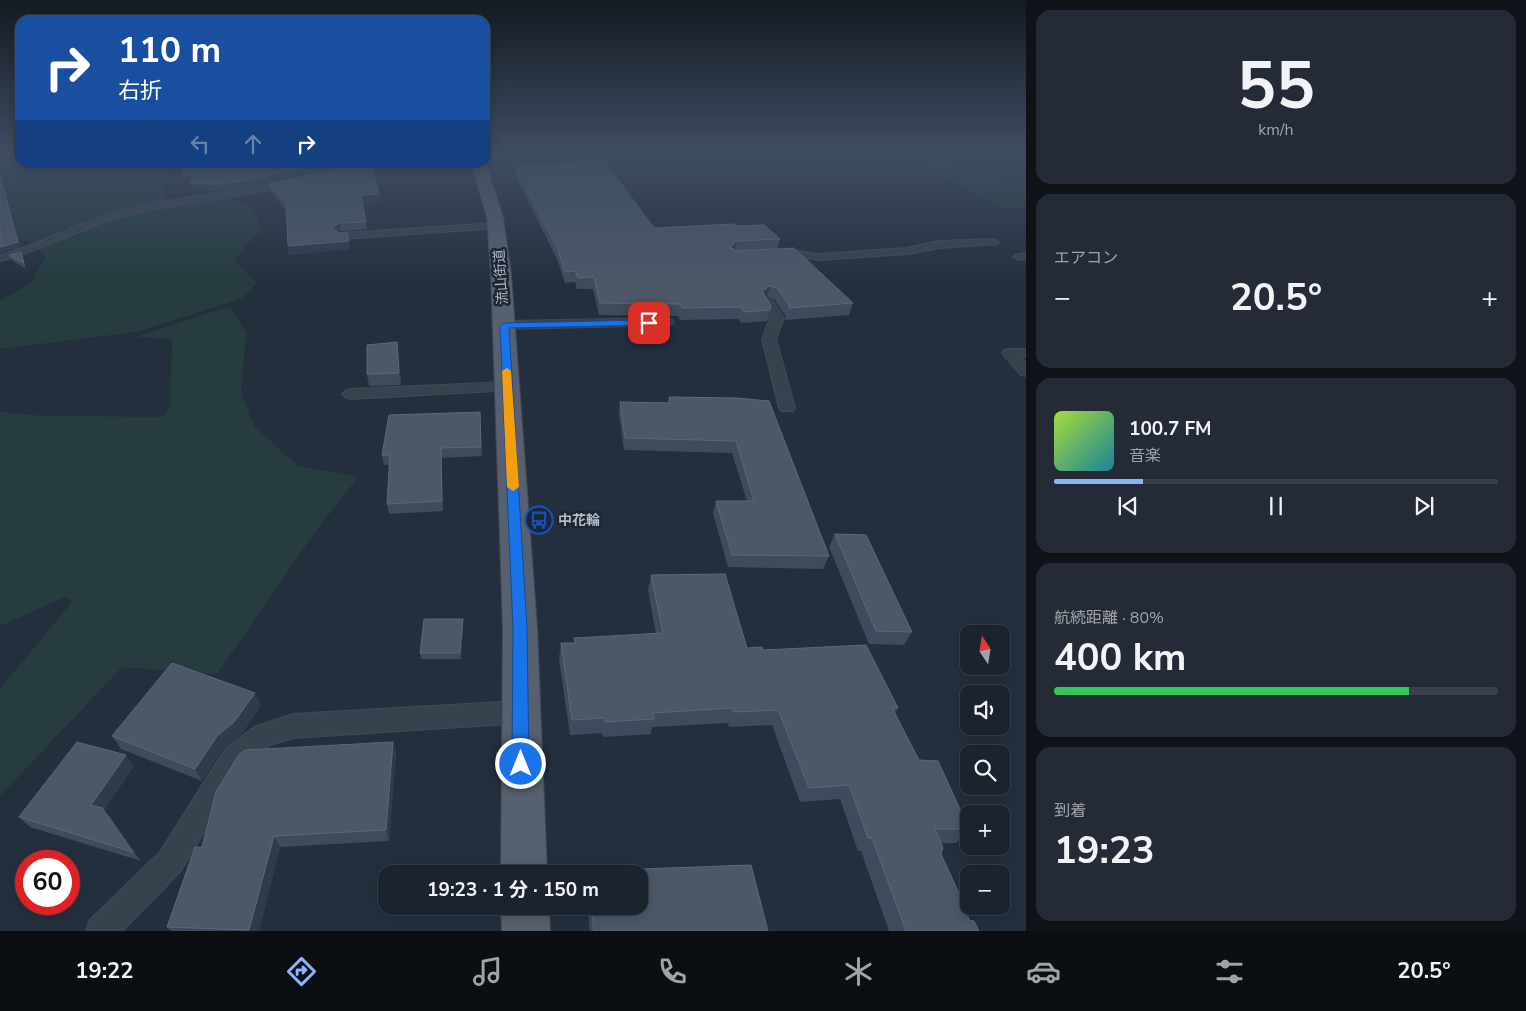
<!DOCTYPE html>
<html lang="ja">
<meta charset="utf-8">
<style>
:root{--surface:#1b232e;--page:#242b36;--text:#f1f3f6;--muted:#a0a4aa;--line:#39404a;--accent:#8ab4f8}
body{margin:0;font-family:"Nunito Sans","Noto Sans JP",sans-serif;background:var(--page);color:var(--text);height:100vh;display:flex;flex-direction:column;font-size:19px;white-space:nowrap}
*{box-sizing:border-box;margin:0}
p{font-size:16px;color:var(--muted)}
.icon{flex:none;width:28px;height:28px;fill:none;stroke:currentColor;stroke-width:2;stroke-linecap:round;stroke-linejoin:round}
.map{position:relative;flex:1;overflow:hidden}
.details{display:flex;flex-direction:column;gap:10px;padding:10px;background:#0f1319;width:500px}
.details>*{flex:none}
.guide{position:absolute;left:15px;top:15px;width:475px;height:152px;border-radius:15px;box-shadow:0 2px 12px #0003,0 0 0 1px var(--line);background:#1a4fa0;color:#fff;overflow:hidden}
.needle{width:32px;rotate:348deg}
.buttons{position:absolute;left:960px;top:625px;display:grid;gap:10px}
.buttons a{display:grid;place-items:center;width:50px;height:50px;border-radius:10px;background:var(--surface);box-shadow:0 2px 12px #0003,0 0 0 1px var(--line);font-size:25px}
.speed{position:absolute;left:15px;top:850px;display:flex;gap:10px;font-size:25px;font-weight:700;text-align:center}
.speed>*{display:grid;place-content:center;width:65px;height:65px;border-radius:50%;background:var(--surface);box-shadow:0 2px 12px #0003,0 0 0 1px var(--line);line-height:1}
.speed .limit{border:8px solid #d22;background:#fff;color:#111}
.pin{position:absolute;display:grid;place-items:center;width:42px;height:42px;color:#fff;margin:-21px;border-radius:10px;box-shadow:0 2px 8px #0006}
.me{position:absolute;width:55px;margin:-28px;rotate:0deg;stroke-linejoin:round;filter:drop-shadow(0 0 4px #0008)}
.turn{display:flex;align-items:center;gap:18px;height:105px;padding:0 20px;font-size:22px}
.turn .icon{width:65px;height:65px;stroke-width:2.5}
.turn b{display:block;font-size:35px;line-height:42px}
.lanes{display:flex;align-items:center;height:48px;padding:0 20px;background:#0003;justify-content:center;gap:25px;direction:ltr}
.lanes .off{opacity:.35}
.big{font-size:38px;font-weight:700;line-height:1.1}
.details .tile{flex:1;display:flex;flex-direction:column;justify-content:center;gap:8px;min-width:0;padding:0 18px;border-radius:15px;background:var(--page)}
.details .dial{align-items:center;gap:0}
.dial b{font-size:65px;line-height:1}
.song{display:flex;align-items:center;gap:15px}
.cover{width:60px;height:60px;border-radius:8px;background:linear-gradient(135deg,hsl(80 70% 55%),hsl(190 70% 35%))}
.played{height:5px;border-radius:2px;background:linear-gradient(90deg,var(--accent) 20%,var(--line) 20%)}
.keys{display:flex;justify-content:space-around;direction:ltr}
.heat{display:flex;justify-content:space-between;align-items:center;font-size:28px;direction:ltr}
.charge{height:8px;border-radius:4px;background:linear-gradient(90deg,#34c759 80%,var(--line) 0)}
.trip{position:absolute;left:378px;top:865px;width:270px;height:50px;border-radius:15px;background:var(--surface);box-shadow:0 2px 12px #0003,0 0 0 1px var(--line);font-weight:700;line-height:50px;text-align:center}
.dock{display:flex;height:80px;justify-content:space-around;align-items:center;background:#0b0e12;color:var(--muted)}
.dock .icon{width:35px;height:35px}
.dock .selected{color:var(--accent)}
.dock b{font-size:22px;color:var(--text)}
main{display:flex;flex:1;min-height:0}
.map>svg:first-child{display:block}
</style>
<main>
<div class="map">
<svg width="1026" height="931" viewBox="0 0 1026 931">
<rect width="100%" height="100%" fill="#242f3e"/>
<g fill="#263c3f">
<path d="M0,153H20V162L60,163L73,168L113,171L167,169L163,205L228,197L254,210L262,229L244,247L235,261L257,283L241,299L136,332L0,349V301L30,284L46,256L26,239L0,244Z"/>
<path d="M881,153H964L955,156L945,165L1026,182V208H1004L932,170L941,168Z"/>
<path d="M230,306L246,333L241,394L254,426L298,466L358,477L315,532L217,674L122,667L0,796V689L72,602L65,597L0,626V412L44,416L164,417L170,406L172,339L137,337Z"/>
</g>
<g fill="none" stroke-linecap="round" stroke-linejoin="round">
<g stroke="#414a57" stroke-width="2">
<g id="service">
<path d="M374,162H393L348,174L343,171L345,169Z"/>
<path d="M293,179L298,182L296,184C241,198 184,201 128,215C84,226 45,250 0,261V255C42,244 79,222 121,211C178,196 236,193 293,179Z"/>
<path d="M496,223L501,226L500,228L341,239L335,236L341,233Z"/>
<path d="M993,239L999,242L997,244L939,248L908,254L818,260L799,257L777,258L771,255L777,252L799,251L818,254L907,248L939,241Z"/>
<path d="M1026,253V259L1019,260L1013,257L1015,255Z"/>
<path d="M767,299L772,300L784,318L776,339L795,408L793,411H781L779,408L762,339L770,318L761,303Z"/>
<path d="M667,318L672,319L674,322L672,325L504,329L497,325L504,321Z"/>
<path d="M1009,349H1026V357H1021L1026,363V376L1021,375L1002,353L1004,350Z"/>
<path d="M508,382L513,384L516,387L513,390L350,399L345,397L342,394L345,391L350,389Z"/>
<path d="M520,701L529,704L532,712L529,720L520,723L293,738L270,745L243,767L180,872L122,931H86L90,920L160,852L225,749L254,727L293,714Z"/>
</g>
</g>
<g stroke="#414a57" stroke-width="2">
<g id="primary">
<path d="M471,162H485L503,217L511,274L537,628L547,874H501L503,628L491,274L487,217Z"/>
<path d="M501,906H549L550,931H502Z"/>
</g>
</g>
<use href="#service" fill="#38414e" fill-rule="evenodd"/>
<use href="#primary" fill="#56606e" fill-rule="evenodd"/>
</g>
<g fill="#3f4b5c">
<path d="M515,166L654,228L737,226L780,239L777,249L853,303L849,315L785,320L786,317L774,299L767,297L766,298L771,306L767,321L741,323L738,319L680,320L678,316L599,315L593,289H577L575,282L565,283L557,259L515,175Z"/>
<path d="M269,184L379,194L380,201L362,203L367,229L341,231L339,232L350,249L289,255L286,210L271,192Z"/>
<path d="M21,252L23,258L26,269L12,260L9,255Z"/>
<path d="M397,342L401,385L369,386L367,374Z"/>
<path d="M669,397L736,398L829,556L823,569L728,567L713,513L716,501H747L732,453L624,450L619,414L620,402L668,403Z"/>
<path d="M480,412L482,456L441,458L443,511L389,514L387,504L389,465H384L382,455Z"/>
<path d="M835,534L912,632L904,645L869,644L829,547Z"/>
<path d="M651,575L747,648L763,650L898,708L895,713L919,760L969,830L956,843H941V854L969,920L979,931H889L861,851H858L840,799L800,802L772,725L729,727L728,723L652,727L651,734L603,737L602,733L570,735L559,659L561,643H574V638L656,634L648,590Z"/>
<path d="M463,619V626L461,659H421L420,653Z"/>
<path d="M261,705L241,735L223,748L202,781L121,749L112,736Z"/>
<path d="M393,742L396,754L389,841L280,847L259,931H171L167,927L202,847Z"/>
<path d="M134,766L104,810L111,818L141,861L30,827L19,817Z"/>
<path d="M751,865L768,931H590L587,906H639V874H587V871Z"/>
</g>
<g fill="#2f3b4b">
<path d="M330,162H363L243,188L212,192V190L193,191L191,184L211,183Z"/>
<path d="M0,171L21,247L0,253Z"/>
<path d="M194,173L196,180L184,181L182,175Z"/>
<path d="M379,194L380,201L362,203L361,195Z"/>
<path d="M340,223L341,231L333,235L332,227Z"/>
<path d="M349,241L350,249L289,255L288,246Z"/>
<path d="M737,241L735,252L730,247Z"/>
<path d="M770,286L767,297L759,303L762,291Z"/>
<path d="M397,342L399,354L401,385L399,373Z"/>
<path d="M463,619V626L461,659L460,653Z"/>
<path d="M255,693L261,705L241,735L223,748L202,781L195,769L217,736Z"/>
<path d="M393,742L396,754L389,841L386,830Z"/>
<path d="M126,755L134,766L104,810L111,818L141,861L91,805Z"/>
<path d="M274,836L280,847L259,931H250L249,930Z"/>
</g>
<g fill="#4b5868" stroke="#5c6777">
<path d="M604,161L654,228L735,224L737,226L764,225L780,239L737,241L730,247L737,251L794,248L853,303L789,308V305L777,288L770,286L762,291L771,306L770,310L744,312L741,307L682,308L680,304L600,303L594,277L578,278L575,271L565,272L557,248L515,166Z"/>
<path d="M186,162H330L241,181L210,185L211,183L191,184L194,173L182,175Z"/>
<path d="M367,162H370L379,194L361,195L366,222L340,223L332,227L339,233L347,232L349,241L288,246L286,204L269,184Z"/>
<path d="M0,175L18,242L0,247Z"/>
<path d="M21,252L24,263L9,255Z"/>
<path d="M397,342L399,373L367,374V345Z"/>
<path d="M669,397L736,398L769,401L829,556L732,555L716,501H754L736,441L625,438L620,402L670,403Z"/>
<path d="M480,412L481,447L441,448L442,501L387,504L390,455H382L389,415Z"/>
<path d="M835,534L866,535L912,632L876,631Z"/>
<path d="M725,574L747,648L762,647L763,650L866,645L898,708H892L919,760L938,761L969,829H935L943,848L941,854L963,902L969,920L974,921L979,931H906L872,838H868L849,785L809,788L778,710L734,712L733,708L653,713L654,719L605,722L604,718L572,720L561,643H575L574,638L663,633L651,575Z"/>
<path d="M424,619H463L460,653H420Z"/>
<path d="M172,663L255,693L234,722L217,736L195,769L112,736Z"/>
<path d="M77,742L126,755L91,805L102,808L133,852L19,817Z"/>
<path d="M393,742L386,830L274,836L249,930L167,927L195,847H202L216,792L238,756L245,750Z"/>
<path d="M751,865L768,931H594L591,906H639V874H588L587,871Z"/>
</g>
<linearGradient id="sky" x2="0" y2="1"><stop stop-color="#141a22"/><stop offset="0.54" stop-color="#3f4d63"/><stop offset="1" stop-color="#3f4d63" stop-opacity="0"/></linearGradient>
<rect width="1026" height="283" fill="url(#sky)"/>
<path fill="#1a73e8" stroke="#114b97" d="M649,320L652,321V325L509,328L527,628L529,764L527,770L521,772L515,770L512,764L513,628L500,326L504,323Z"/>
<path fill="#f59e0b" d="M507,368L511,371L519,487L513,491L507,487L502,371Z"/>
<defs>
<g id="bus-ring" transform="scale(1.4375)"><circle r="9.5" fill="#1d2633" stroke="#1a4fb4" stroke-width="1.5"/><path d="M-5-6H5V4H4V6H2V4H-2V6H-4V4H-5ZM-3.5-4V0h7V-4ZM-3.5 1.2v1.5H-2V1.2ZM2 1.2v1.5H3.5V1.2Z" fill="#1a4fb4"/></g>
</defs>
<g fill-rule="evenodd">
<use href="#bus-ring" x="539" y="520"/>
</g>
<g text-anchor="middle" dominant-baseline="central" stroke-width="5" stroke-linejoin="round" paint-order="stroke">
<g font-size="14" fill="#b4bcc9" stroke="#1d2633">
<text transform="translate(501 277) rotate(-94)">流山街道</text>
</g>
<g font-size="14" font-weight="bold" fill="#b4bcc9" stroke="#1d2633" text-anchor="start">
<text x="558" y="520">中花輪</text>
</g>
</g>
</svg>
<div class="buttons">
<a><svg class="needle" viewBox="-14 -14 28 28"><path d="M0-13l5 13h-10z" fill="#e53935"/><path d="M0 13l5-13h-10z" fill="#a0a4aa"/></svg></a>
<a><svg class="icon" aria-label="sound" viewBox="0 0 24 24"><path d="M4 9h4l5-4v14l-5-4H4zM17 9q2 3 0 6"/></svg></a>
<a><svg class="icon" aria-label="search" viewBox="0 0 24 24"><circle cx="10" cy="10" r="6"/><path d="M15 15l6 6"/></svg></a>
<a>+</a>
<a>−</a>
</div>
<div class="speed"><div class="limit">60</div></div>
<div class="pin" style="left:649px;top:323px;background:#d93025"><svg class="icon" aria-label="arrive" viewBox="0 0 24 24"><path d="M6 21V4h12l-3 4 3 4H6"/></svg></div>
<svg class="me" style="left:521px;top:764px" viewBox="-20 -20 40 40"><circle r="17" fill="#1a73e8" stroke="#fff" stroke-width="3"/><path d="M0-11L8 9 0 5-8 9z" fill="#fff"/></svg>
<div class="trip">19:23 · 1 分 · 150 m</div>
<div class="guide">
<div class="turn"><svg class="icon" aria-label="right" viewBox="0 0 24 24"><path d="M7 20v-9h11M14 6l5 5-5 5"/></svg><div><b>110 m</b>右折</div></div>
<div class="lanes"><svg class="icon off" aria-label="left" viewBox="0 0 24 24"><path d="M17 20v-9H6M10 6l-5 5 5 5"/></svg><svg class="icon off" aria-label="ahead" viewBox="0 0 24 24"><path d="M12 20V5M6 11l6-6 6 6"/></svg><svg class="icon" aria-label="right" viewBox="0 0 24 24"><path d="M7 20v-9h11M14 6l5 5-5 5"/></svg></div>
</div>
</div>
<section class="details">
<div class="tile dial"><b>55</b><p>km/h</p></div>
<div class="tile"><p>エアコン</p>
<div class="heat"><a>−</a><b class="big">20.5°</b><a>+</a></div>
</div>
<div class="tile">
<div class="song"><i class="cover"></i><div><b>100.7 FM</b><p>音楽</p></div></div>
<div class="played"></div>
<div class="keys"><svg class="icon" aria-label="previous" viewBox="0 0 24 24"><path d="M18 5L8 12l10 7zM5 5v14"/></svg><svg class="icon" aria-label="pause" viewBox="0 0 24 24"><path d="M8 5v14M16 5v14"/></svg><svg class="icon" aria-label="next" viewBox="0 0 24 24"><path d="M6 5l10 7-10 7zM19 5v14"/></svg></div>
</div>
<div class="tile"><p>航続距離 · 80%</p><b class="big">400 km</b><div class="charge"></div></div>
<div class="tile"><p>到着</p><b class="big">19:23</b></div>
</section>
</main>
<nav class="dock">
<b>19:22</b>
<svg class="icon selected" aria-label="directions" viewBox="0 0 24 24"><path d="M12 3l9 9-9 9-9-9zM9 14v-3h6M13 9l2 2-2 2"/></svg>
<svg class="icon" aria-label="music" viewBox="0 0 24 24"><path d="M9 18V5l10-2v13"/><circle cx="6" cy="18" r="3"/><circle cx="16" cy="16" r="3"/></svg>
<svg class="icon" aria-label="phone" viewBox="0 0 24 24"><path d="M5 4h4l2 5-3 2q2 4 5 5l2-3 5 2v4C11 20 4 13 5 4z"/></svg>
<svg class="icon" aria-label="climate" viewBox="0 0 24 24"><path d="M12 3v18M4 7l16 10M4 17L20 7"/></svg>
<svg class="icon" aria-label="car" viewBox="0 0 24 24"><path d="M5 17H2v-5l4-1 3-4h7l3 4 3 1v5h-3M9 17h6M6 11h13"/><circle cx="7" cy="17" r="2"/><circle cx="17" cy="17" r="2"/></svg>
<svg class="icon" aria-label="filters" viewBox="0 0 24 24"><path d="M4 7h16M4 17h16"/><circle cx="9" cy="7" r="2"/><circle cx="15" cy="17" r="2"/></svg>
<b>20.5°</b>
</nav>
